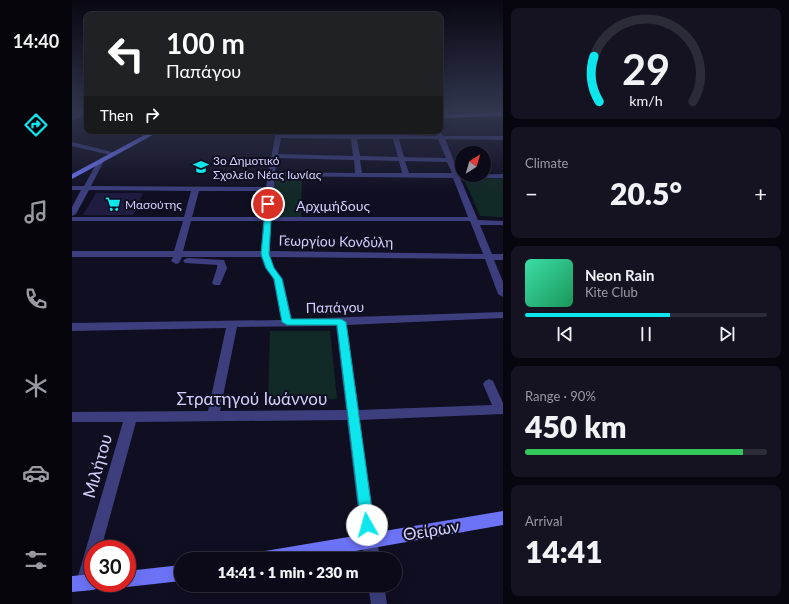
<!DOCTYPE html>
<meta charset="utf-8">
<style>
:root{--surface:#0c0a19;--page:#151322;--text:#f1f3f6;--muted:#9a9aa2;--line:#2c2b38;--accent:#0ce6ec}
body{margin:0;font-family:Lato,sans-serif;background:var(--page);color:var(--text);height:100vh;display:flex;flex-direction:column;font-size:15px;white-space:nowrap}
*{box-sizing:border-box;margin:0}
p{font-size:13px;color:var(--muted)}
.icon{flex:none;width:22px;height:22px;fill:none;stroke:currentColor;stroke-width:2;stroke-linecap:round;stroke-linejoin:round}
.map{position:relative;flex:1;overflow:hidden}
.sheet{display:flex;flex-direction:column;gap:8px;padding:8px;background:#07060e;width:286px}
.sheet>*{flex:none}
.hud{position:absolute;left:12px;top:12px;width:359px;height:122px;border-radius:8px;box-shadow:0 4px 16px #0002,0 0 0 1px var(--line);background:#202124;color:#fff;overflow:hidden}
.needle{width:26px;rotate:37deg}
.buttons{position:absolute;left:383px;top:146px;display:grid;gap:8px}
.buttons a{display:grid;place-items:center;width:36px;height:36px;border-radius:50%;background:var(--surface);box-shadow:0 4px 16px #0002,0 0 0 1px var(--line);font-size:20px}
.speed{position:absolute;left:12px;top:540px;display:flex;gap:8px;font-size:20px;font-weight:700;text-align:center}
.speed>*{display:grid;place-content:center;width:52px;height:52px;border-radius:50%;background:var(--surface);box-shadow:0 4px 16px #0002,0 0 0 1px var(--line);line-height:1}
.speed .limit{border:6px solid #d22;background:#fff;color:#111}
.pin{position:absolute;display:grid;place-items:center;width:34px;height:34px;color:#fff;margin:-17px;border:2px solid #fff;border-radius:50%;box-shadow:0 1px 4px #0007}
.me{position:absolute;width:44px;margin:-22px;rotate:353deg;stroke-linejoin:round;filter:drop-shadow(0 0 3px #0008)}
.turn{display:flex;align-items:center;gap:14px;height:84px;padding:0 16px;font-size:18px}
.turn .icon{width:52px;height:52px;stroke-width:2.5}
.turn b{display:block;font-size:28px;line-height:34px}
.then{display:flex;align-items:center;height:38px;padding:0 16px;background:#0003;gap:8px;font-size:15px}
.big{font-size:30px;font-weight:800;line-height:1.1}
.sheet .widget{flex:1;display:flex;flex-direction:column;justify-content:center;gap:6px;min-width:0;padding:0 14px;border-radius:8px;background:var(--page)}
.sheet .dial{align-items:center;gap:0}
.dial svg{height:104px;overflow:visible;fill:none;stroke:var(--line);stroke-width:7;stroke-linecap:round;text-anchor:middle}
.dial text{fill:var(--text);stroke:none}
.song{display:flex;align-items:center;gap:12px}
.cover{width:48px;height:48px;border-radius:6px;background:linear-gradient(135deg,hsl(160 70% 55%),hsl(150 70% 35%))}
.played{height:4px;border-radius:2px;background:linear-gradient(90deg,var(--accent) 60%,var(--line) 60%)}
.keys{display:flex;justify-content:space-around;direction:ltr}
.heat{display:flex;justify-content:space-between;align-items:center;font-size:22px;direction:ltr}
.charge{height:6px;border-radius:3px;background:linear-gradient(90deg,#34c759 90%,var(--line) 0)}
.trip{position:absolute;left:102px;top:552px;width:228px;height:40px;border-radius:20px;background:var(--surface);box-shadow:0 4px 16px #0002,0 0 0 1px var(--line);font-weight:800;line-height:40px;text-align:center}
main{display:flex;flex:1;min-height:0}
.dock{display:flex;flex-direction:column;width:72px;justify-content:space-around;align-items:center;background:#05040a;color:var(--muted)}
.dock .icon{width:28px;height:28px}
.dock .selected{color:var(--accent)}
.dock b{font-size:18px;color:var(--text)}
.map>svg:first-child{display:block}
</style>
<main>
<nav class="dock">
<b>14:40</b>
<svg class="icon selected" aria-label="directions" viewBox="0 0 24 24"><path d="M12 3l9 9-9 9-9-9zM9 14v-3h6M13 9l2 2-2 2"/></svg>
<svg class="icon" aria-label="music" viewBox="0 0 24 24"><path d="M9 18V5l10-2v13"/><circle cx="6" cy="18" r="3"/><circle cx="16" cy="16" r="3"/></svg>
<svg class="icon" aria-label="phone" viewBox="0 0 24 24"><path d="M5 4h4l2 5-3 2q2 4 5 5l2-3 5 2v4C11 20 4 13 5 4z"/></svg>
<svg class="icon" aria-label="climate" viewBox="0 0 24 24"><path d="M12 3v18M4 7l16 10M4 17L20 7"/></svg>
<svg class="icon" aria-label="car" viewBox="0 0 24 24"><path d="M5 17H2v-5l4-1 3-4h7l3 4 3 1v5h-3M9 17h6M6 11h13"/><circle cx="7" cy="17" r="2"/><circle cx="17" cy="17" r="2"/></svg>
<svg class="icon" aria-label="filters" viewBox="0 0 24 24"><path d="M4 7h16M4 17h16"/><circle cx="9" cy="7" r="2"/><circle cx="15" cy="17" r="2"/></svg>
</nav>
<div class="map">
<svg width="431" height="604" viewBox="0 0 431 604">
<rect width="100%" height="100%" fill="#100e21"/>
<g fill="#122a27">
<path d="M368,110H431V112L368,114Z"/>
<path d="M203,177L230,178L229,217H199Z"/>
<path d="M431,178V217L408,216L392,179Z"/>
<path d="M198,331H258L265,399L196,401Z"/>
</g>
<path fill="#201b40" d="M24,193H71L61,215H11Z"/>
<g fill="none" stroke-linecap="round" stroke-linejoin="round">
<g fill="#3c3e7d" fill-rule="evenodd">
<path d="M15,110V114L0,120V116Z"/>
<path d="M204,131H210V134L278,135V131H284L285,135H320L319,131H325L326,135L365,136L364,133L367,131L369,132L371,136H431V140L373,139L387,173L390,174V175L431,174V178H388L406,220L431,221V225H408L420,254H431V260H422L431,282V297L426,294L413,259L198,257L203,268L211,279L220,319L431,312V318L275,325L287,410L420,405L411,384L413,381L417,379L421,381L431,403V414L288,420L308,559H292L275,420L64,422L29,549H21V580L18,589L12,591L6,589L4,583L51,422H0V412L136,411L154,328L0,331V323L209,320L201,279L193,268L189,257H110L107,263L104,264L99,261L101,257H0V251H102L111,221H0V217H112L119,191L17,190L4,214L0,216V207L9,190H0V186H12L26,161L29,159L32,161L19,186L194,187ZM209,138L279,139L281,156L206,154ZM285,139H321L326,157L288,156ZM327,139H366L374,158L332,157ZM206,158L282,160L283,173L203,172ZM288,160L327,161L330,173H290ZM333,161L375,162L380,173H337ZM203,176L381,178L396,217H199ZM127,191H193L191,217H120ZM119,221H191L189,251H111ZM199,221H398L411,254L198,251ZM264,326L274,410L148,411L165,327Z"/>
<path d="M0,142L44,153L45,154L42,156L0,146Z"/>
<path d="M116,258L152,260L155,268L148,285H142L140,283L145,268V265L113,263L111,261L113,259Z"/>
<path d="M296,585H312L315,604H299Z"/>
</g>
<g fill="#6c73f7" fill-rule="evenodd">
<path d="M431,112V116L368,118V114Z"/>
<path d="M80,131H88L0,179V174Z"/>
<path d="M431,511V525L238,559H185L187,553L193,551Z"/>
<path d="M109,565V581L55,587L49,583H55V571Z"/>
<path d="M21,574V583H29L27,588L21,590L0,592V576Z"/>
</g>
</g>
<linearGradient id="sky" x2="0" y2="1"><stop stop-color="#090812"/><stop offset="0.57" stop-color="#31364e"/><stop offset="1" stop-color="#31364e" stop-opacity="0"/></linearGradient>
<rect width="431" height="194" fill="url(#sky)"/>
<path fill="#0ce6ec" stroke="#089699" d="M194,202H196L200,204L197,254L202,268L210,279L219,319H269L274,322L302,525L300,529L295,531L291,529L289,525L265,325H215L210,322L202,279L194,268L189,254Z"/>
<defs>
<g id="school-bare" transform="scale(1.2)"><path d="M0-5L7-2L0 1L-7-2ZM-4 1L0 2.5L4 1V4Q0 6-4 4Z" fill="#0ce6ec" stroke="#100e21" stroke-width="2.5" paint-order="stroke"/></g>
<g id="supermarket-bare" transform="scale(1.2)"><path d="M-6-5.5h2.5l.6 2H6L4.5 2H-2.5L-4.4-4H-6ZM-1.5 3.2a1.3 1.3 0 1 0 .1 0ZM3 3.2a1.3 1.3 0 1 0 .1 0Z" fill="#0ce6ec" stroke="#100e21" stroke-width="2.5" paint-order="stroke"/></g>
</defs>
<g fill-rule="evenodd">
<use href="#school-bare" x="129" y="167"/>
<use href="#supermarket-bare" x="41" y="204"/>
</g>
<g text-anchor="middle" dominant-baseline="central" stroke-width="4" stroke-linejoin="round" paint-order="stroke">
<g font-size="12" fill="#d2d0fd" stroke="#100e21" text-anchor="start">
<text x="141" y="160">3ο Δημοτικό<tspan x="141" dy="14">Σχολείο Νέας Ιωνίας</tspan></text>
<text x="53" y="204">Μασούτης</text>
</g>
<g font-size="14" fill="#d2d0fd" stroke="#100e21">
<text x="261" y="205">Αρχιμήδους</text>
<text transform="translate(264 241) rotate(1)">Γεωργίου Κονδύλη</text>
<text transform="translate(263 307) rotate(-1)">Παπάγου</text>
</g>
<g font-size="17" fill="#d2d0fd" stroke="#100e21">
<text x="180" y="398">Στρατηγού Ιωάννου</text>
<text transform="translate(25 466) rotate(-74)">Μιλήτου</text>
<text transform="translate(359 530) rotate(-9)">Θείρων</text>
</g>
</g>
</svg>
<div class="buttons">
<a><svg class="needle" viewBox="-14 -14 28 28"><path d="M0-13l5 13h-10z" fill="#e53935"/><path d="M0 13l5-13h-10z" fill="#9a9aa2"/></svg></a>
</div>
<div class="speed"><div class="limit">30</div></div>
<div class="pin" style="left:196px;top:204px;background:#d93025"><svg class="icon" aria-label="arrive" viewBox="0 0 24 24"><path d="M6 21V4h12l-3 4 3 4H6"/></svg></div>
<svg class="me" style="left:295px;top:525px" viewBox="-20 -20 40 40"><circle r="19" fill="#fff"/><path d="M0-13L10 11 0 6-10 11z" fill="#0ce6ec"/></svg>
<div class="trip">14:41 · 1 min · 230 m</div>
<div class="hud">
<div class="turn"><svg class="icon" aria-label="left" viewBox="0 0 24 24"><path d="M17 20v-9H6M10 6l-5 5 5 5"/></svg><div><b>100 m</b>Παπάγου</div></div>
<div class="then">Then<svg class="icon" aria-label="right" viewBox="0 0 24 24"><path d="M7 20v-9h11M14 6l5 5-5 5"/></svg></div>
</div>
</div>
<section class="sheet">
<div class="widget dial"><svg viewBox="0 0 100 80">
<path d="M14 69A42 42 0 1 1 86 69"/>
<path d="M14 69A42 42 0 0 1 10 34" stroke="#0ce6ec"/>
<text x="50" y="56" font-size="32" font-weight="700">29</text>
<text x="50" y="72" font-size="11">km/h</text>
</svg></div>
<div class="widget"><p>Climate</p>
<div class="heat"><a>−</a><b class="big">20.5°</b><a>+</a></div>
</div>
<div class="widget">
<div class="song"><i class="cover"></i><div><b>Neon Rain</b><p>Kite Club</p></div></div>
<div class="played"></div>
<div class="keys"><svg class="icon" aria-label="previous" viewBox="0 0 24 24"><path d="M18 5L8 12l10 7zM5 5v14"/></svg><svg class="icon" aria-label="pause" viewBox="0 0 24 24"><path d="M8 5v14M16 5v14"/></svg><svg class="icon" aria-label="next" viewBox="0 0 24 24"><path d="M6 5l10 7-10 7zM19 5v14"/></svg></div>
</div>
<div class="widget"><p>Range · 90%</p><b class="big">450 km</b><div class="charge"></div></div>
<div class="widget"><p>Arrival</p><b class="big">14:41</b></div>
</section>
</main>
